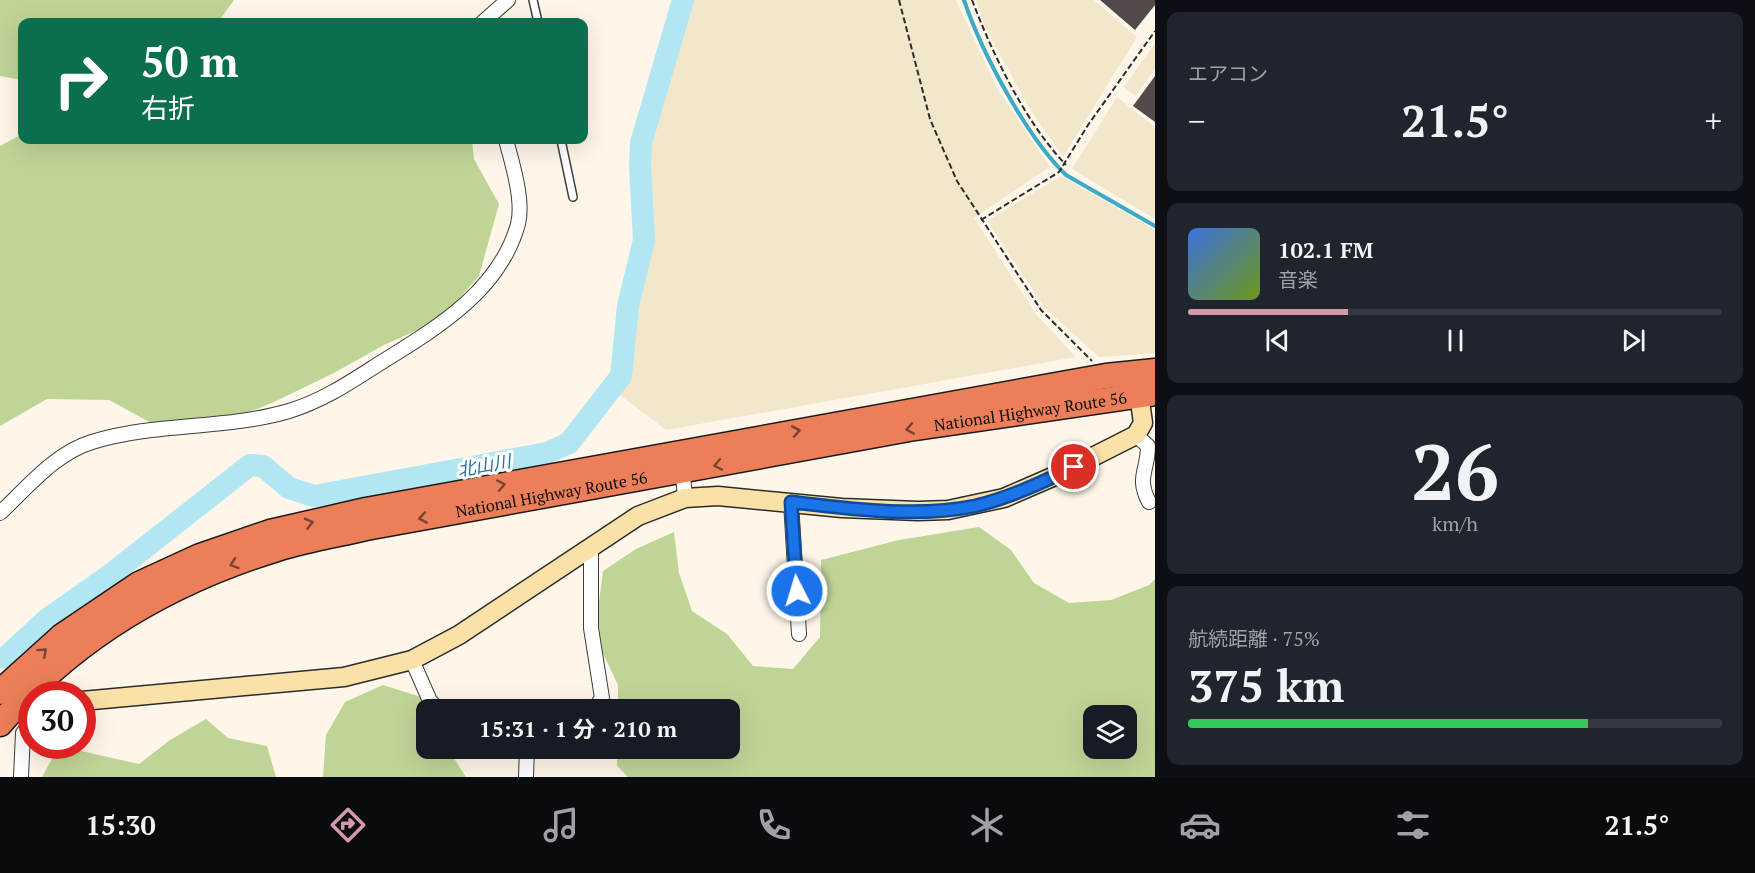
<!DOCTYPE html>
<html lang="ja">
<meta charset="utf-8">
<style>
:root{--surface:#171b24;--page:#20242c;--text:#f1f3f6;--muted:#9ea1a6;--line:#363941;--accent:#d499aa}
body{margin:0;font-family:"PT Serif","Noto Sans JP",serif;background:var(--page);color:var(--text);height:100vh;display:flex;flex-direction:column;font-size:22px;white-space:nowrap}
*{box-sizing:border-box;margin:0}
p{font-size:20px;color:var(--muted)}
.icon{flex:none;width:33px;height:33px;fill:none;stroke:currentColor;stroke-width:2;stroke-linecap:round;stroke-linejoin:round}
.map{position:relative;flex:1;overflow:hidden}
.panel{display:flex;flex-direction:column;gap:12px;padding:12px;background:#0d0f14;width:600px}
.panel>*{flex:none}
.hud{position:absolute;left:18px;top:18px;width:570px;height:126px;border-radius:12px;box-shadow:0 6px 24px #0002;background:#0b6e4f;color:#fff;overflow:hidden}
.tools{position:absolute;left:1083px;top:705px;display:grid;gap:12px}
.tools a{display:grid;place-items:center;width:54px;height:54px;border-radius:12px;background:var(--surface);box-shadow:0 6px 24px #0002;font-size:30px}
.speed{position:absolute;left:18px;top:681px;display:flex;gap:12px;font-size:30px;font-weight:700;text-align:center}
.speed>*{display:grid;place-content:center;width:78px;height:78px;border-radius:50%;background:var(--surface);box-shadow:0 6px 24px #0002;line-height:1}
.speed .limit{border:9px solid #d22;background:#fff;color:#111}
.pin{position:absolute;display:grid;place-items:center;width:51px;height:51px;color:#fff;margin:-26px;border:3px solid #fff;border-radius:50%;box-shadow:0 2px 6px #0007}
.me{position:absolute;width:66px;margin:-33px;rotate:355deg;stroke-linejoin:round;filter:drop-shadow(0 0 4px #0008)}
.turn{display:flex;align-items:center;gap:21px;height:126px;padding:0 24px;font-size:27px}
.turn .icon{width:78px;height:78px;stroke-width:2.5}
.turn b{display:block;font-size:42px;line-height:51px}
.big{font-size:45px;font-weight:700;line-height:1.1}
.panel .widget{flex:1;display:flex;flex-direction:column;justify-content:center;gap:9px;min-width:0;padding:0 21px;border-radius:12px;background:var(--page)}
.panel .dial{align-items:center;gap:0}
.dial b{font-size:78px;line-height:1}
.song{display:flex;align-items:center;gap:18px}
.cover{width:72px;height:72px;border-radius:9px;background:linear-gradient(135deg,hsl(220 70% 55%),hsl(80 70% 35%))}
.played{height:6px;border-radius:3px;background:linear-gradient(90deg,var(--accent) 30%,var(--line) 30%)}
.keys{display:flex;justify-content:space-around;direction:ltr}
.heat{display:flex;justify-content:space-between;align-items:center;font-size:33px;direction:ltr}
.charge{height:9px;border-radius:4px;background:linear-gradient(90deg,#34c759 75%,var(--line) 0)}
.trip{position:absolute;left:416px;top:699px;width:324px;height:60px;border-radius:12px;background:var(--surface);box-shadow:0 6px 24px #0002;font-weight:700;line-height:60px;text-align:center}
.menu{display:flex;height:96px;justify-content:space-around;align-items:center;background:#090b0e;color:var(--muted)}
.menu .icon{width:42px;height:42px}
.menu .on{color:var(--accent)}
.menu b{font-size:27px;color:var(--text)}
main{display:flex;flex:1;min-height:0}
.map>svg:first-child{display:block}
</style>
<main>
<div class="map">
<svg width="1155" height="777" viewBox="0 0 1155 777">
<rect width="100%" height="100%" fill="#fef6e9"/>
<g fill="#f2e7cb">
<path d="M691,0H956L998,90L1050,167L974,218L1036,314L1076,357L666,430L620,395L631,372L639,299L653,231L647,146Z"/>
<path d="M976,0H1094L1137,37L1063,157L1030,109L985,27Z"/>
<path d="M1155,43V69L1135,96L1124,87Z"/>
<path d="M1117,97L1155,127V219L1072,169Z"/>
<path d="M1061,176L1155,230V353L1099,357L1045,308L987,221Z"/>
</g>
<g fill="#bfd596" fill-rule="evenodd">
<path d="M0,0H234L218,22H22V80L0,76Z"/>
<path d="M22,134V140H472L474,159L499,204L479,276L440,320L384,345L332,374L276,401L228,421L162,429L109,400L47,399L0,426V146Z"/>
<path d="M979,527L1011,550L1034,583L1069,603L1111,600L1149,585L1155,579V777H628L617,766V749L729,748V710L618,709V685L601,649L598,610L603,571L636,549L674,532L679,573L692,611L727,634L753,666L793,669L820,637L821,560L899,540ZM1094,716H1126V748H1094Z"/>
<path d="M383,685L421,697L426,709V748L448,749L466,777H323L326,735L345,702Z"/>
<path d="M206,719L228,738L267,746L276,777H42L59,746L139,764L170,740Z"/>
</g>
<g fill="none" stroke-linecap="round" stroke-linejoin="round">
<path stroke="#3ca9c5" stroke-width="4" d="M964,0C982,53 1026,136 1066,175L1155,226"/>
<path stroke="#b1e6f2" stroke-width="22" d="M5,658L46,620L110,575L250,465L263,466L289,488L314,496L547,453L569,443L621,376L628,306L644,240L640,166L641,143L683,0"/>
</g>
<g fill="#524a48">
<path d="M1100,0H1155V5L1135,30Z"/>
<path d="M1155,76V122L1133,106Z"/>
</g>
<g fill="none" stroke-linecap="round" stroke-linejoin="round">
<g stroke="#3d3d3d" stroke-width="10">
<g id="lane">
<path d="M533,0L538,22"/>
<path d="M561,140L573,197"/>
</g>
</g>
<g stroke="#3d3d3d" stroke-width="16">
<g id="street">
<path d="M483,22L508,0"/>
<path d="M1136,435L1148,446C1148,471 1136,477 1149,502"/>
<path d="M682,464L685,498"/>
<path d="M791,502L799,634"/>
<path d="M0,513C27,488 55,453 92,442C156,422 225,430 289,411C322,401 349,383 377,365C433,330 499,293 518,224C524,201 512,162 506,140"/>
<path d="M591,547V628L602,698L594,710"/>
<path d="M412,660L430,701L439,710"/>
<path d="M21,777L23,733L32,724"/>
<path d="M526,777L527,748"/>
</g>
</g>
<g stroke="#2c2c2c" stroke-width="21">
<path id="secondary" d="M82,701L344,677L412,660L459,635L638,516L685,498L718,496L842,508L918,511L948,510L1004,498L1057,475L1136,435L1143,423L1139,394"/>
</g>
<g stroke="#1b1b1b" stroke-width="27">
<g id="highway">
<path d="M0,692L62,636L139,584L200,556L270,532L366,510L1106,376L1155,371"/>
<path id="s1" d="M0,724C73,638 170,582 277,549C306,540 336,535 366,528L909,429L1155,393"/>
</g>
</g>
<g stroke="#2c2c2c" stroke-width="2" stroke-dasharray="6 3" stroke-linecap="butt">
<path d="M899,0L930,119L957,181L1041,310L1092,361"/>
<path d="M972,0C993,55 1025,122 1066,165"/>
<path d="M981,220L1059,172L1088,125L1155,31"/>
</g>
<use href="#lane" stroke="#fff" stroke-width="7"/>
<use href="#street" stroke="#fff" stroke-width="14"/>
<use href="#secondary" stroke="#fae1a7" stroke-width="18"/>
<use href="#highway" stroke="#ec7f59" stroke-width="24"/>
</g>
<defs><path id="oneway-chevron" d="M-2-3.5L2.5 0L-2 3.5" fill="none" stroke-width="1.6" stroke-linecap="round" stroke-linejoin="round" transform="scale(1.5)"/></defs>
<g stroke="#7b4432">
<use href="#oneway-chevron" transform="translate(910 429) rotate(170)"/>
<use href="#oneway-chevron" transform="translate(796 431) rotate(-10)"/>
<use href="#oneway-chevron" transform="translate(718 465) rotate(169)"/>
<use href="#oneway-chevron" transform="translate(501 485) rotate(-11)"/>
<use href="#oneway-chevron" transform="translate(423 518) rotate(170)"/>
<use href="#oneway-chevron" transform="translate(309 523) rotate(-13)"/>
<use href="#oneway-chevron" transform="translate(234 564) rotate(161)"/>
<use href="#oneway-chevron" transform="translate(43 652) rotate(-42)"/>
</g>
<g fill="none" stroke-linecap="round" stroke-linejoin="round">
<g stroke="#114b97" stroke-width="15">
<path id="route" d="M797,591L791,502C851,509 916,518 975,506C1009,498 1043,482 1074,467"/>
</g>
<use href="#route" stroke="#1a73e8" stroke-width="10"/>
</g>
<g text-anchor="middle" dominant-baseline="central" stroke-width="6" stroke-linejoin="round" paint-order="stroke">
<g font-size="16" fill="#0a0a0a" stroke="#fff">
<text stroke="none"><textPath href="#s1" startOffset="1098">National Highway Route 56</textPath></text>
<text stroke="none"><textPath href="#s1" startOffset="612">National Highway Route 56</textPath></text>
</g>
<g font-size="18" font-style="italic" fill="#1c7794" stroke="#fff">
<text transform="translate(484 465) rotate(-10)">北山川</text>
</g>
</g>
</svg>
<div class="tools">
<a><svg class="icon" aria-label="layers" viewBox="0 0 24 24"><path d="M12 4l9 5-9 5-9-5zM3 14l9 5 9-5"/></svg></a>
</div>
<div class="speed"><div class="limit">30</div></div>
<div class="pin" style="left:1074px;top:467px;background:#d93025"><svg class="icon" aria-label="arrive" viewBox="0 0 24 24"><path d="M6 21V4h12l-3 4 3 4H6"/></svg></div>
<svg class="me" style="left:797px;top:591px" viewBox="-20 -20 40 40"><circle r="17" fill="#1a73e8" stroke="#fff" stroke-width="3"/><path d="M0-11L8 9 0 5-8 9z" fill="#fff"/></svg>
<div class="trip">15:31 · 1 分 · 210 m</div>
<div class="hud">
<div class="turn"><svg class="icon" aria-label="right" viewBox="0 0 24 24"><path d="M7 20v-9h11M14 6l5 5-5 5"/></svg><div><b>50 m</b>右折</div></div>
</div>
</div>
<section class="panel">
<div class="widget"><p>エアコン</p>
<div class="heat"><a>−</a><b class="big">21.5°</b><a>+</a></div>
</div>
<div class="widget">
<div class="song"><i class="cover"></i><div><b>102.1 FM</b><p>音楽</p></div></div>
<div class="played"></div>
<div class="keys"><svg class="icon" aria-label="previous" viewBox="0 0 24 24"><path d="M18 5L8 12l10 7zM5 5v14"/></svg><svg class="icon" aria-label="pause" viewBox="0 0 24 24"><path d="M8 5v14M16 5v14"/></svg><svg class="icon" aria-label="next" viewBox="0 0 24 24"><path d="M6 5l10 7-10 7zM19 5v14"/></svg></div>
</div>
<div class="widget dial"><b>26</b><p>km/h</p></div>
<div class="widget"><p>航続距離 · 75%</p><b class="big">375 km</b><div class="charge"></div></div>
</section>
</main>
<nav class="menu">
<b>15:30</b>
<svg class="icon on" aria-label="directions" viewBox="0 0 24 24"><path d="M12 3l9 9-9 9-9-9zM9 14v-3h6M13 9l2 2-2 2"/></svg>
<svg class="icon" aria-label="music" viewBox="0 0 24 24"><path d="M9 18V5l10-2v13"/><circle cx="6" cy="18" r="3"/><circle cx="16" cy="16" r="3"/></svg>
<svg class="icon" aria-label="phone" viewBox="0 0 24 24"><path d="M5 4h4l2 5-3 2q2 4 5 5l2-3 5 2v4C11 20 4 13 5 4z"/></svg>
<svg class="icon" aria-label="climate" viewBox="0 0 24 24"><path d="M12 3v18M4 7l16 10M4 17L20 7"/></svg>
<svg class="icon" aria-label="car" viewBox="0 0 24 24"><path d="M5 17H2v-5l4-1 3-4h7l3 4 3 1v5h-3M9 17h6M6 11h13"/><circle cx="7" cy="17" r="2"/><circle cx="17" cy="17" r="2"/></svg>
<svg class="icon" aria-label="filters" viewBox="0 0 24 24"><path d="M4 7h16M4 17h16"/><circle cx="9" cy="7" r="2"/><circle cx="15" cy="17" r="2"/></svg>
<b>21.5°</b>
</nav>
